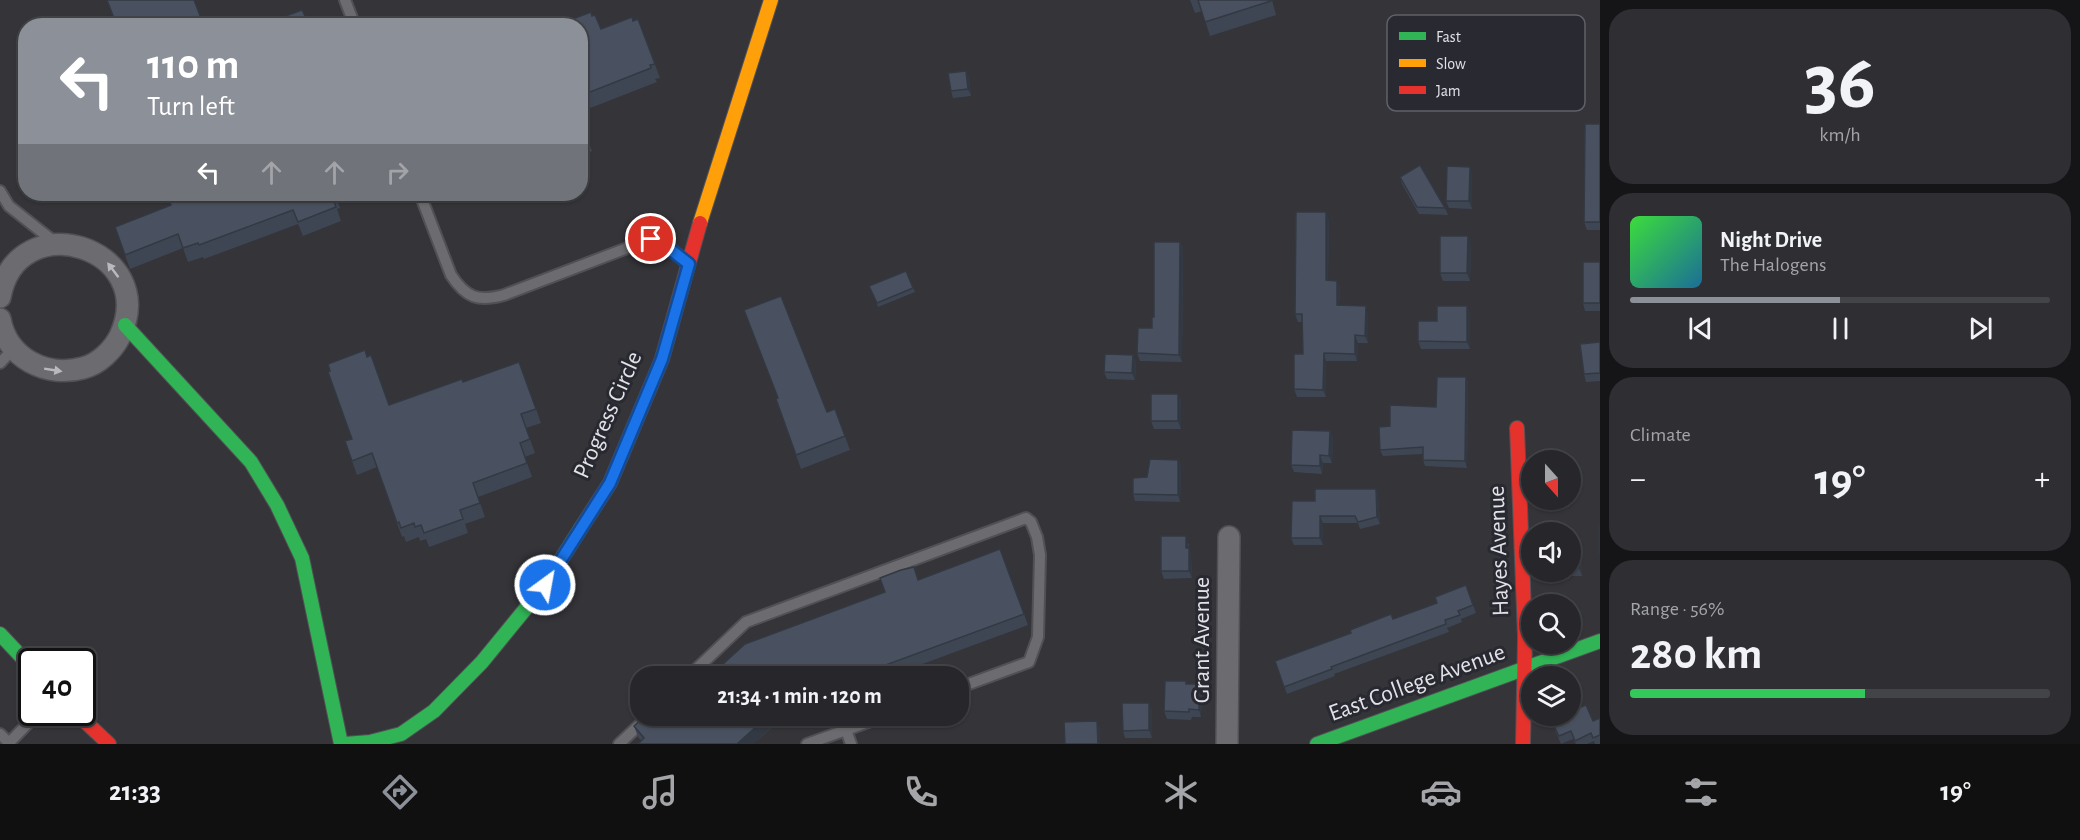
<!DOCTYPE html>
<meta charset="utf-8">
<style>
:root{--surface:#27272b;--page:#2f2f33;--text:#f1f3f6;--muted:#a4a5a9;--line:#434447;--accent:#8c9099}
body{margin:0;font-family:"Alegreya Sans",sans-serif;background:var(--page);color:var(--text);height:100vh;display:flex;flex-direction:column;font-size:22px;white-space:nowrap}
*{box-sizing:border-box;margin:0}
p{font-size:20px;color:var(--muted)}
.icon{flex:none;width:33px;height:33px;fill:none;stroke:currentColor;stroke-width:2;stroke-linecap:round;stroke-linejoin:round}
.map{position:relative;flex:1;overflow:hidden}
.panel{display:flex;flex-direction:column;gap:9px;padding:9px;background:#151518;width:480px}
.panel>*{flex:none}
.hud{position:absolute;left:18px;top:18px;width:570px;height:183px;border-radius:24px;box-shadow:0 2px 4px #0004,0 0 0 2px var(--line);background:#8c9099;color:#fff;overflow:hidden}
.needle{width:39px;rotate:159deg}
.tools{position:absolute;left:1521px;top:450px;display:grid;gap:12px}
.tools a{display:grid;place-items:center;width:60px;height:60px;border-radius:50%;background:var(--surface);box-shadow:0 2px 4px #0004,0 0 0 2px var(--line);font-size:30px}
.speed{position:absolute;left:18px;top:648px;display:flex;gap:12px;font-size:30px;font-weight:700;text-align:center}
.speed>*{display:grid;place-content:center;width:78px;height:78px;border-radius:50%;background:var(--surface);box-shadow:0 2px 4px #0004,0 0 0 2px var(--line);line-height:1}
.speed .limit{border:3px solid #111;border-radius:9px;background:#fff;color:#111}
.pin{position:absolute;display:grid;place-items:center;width:51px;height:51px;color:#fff;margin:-26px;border:3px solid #fff;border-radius:50%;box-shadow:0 2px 6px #0007}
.me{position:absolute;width:66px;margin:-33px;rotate:32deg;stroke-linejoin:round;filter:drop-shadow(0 0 4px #0008)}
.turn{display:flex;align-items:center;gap:21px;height:126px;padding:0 30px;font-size:27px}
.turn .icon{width:78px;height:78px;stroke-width:2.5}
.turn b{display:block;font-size:42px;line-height:51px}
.lanes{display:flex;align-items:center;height:57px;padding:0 30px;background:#0003;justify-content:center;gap:30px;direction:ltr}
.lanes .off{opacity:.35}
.big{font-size:45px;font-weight:600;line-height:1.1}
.panel .card{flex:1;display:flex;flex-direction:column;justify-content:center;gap:9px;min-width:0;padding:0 21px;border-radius:24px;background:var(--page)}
.panel .dial{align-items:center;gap:0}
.dial b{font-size:78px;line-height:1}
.song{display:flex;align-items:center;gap:18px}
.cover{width:72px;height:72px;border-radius:9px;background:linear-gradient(135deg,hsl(120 70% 55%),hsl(200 70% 35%))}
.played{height:6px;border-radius:3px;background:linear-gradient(90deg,var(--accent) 50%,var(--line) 50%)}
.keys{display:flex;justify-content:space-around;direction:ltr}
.heat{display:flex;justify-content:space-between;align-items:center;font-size:33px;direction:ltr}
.charge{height:9px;border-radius:4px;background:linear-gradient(90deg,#34c759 56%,var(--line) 0)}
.trip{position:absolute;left:630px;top:666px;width:339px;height:60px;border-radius:24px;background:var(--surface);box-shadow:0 2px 4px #0004,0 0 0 2px var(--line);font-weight:600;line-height:60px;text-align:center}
.dock{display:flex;height:96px;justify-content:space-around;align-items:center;background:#101011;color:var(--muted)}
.dock .icon{width:42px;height:42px}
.dock .active{color:var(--accent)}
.dock b{font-size:27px;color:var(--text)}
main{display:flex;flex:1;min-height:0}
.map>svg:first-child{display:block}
</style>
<main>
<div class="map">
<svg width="1600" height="744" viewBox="0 0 1600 744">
<rect width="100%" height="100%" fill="#343439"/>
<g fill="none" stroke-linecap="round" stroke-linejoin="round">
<g stroke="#505055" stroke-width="14">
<g id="lane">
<path d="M345,0L355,26"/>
<path d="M0,191L9,206L57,244"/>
<path d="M420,194L451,275C466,298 478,302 504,295L651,239L661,241L687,262"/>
<path d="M0,363L14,348"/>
<path d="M689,676L746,622L1026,518L1031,522L1037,537L1040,555L1038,637L1029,662L958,688"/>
<path d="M846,730L851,744"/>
<path d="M0,734L10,744"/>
<path d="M8,744L39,712"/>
<path d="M619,744L649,716"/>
<path d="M807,744L885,716"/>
</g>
</g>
<g stroke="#505055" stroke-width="24">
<g id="street">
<path d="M0,297C17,203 161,247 120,336C113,350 99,364 83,368C46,378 7,358 0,319"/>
<path d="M1227,744L1229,537"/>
</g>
</g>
<g stroke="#505055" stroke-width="16">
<g id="fast">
<path d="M125,325L251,462L277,505L302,558L341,744"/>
<path d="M0,634L32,668"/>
<path d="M345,744L370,742L401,734L434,711L482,662L545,585L581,528"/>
<path d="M1317,744L1600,641"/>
</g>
</g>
<g stroke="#505055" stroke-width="16">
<path id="slow" d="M700,223L771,0"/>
</g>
<g stroke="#505055" stroke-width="16">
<g id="jam">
<path d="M1517,428L1525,637L1523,744"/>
<path d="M581,528L610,483L662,359L700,223"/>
<path d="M75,712L109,744"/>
</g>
</g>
<use href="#lane" stroke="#6c6c70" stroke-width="10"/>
<use href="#street" stroke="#6c6c70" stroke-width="21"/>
<use href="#fast" stroke="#30b455" stroke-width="14"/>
<use href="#slow" stroke="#ff9f0a" stroke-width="14"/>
<use href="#jam" stroke="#e5322d" stroke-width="14"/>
</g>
<g fill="#3f4653">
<path d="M1190,0H1272L1276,15L1210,36L1202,11L1195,13Z"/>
<path d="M592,16L601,29L638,19L660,78L655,79L657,82L580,112V26Z"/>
<path d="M966,71L969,78L971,96L953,98L951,91Z"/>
<path d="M580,120L592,151L588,153L590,160L580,163Z"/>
<path d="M1600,124V230H1587L1584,222Z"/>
<path d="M1472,174V209L1449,208L1446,201Z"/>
<path d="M1400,177L1445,208L1448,215L1419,214L1402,184Z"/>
<path d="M102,194H114L103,198Z"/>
<path d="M335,194L340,208L337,209L341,221L303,236L298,224L204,259L203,257L188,262L183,248L130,269L115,227L171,205L182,197Z"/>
<path d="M1329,219L1328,280L1337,281L1340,288L1339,305L1368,314V343H1358L1357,361H1326V397H1297L1294,389L1303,354L1302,322H1298L1295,314Z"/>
<path d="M1180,242L1183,249L1182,362L1140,361L1137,353L1152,328L1154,317Z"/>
<path d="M1471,244L1470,281H1443L1440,273Z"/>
<path d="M1600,262V311H1585L1583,303Z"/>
<path d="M906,271L915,292L878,307L869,286Z"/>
<path d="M1470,314V349H1421L1418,341L1437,321Z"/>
<path d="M1600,342V381L1586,382L1584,374Z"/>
<path d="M1133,355L1136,363L1135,380L1107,379L1104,372Z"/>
<path d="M367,357L389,405L463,382L519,362L541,423L526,428L535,453L525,457L532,477L478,497L485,517L465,524L468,533L429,547L426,539L420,541L419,537L406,542L404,536L402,537L377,467L357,475L345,441L352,439Z"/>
<path d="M1466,377L1468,384L1467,468L1425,466L1423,460V454L1383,456L1380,450L1390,426L1436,407Z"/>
<path d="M1178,394L1181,401V429H1154L1151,421Z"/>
<path d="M776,399L827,412L835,409L850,450L801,469Z"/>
<path d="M1330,431L1333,439L1332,463H1323L1322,474L1294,472L1291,465Z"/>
<path d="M1178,460L1181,467L1180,502L1135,501L1133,494L1147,477Z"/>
<path d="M1376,489L1378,496L1380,524L1360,529L1358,523H1323V545H1294L1291,538L1315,501Z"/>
<path d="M1570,541L1582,549V576H1554L1552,572H1570Z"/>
<path d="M1189,543V549L1191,555L1192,578L1164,579L1161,571Z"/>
<path d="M1000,549L1028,625L890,676H710L885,592Z"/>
<path d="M1473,605L1476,613L1461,619L1462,622L1447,628L1449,632L1334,674L1335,676L1287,694L1275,661L1393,619Z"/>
<path d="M1187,684H1199L1202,692L1201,717H1192L1191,720L1167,719L1164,711Z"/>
<path d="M1152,710V738H1125L1123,731Z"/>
<path d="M668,716H785L753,744H638L641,740L638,737L634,726L658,725Z"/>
<path d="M1600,718V744H1595L1594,741L1587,744H1576L1573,739L1561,744L1551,720L1593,721Z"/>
</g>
<g fill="#333943">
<path d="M966,71L969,78L971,96L968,89Z"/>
<path d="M1470,167L1472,174V209L1469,201Z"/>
<path d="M1326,212L1329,219L1328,288L1326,280Z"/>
<path d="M1468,236L1471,244L1470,281L1467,273Z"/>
<path d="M1180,242L1183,249L1182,362L1179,355Z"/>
<path d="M1337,281L1340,288L1339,312L1337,305Z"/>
<path d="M1366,306L1368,314V343L1365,336Z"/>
<path d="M1467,306L1470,314V349L1467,342Z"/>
<path d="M1355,335L1358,343L1357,361L1355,354Z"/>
<path d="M1324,353L1326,361V397L1323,390Z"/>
<path d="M1133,355L1136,363L1135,380L1132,373Z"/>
<path d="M1466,377L1468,384L1467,468L1465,461Z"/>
<path d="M1178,394L1181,401V429L1178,421Z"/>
<path d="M1330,431L1333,439L1332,463L1329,456Z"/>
<path d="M1320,455L1323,463L1322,474L1320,466Z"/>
<path d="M1178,460L1181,467L1180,502L1178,495Z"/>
<path d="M1376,489L1378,496L1380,524L1377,517Z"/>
<path d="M1320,516L1323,523V545L1320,538Z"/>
<path d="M1186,536L1191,555L1192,578L1189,571L1186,548Z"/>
<path d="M1580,541L1582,549V576L1579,568Z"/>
<path d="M1199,684L1202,692L1201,717L1199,710Z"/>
<path d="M1149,703L1152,710V738L1149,730Z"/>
<path d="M768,716H784L753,744H737Z"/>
<path d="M1097,721L1100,728V744H1098Z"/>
</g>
<g fill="#495160" stroke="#333943" stroke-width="1.5">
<path d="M107,0H194L204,26H117Z"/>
<path d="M1198,0H1271V1L1205,22Z"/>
<path d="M302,10L308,22L316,18L319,26H270L269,22Z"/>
<path d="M591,12L592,16L595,15L601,29L632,17L633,21L638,19L655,64L650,65L651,68L580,96V26H572L570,20Z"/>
<path d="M966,71L968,89L951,91L948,73Z"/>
<path d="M580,120L587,137L582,139L585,146L580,147Z"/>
<path d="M1585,124H1600V222H1584Z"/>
<path d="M1420,165L1445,208L1417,207L1400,177Z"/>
<path d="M1447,166L1470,167L1469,201H1446Z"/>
<path d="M181,194H335L332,196L336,207L298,222L293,210L199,245L198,243L183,248L178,234L125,255L115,227L171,205L170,202L183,197Z"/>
<path d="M1296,212H1326V280L1337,281V305L1366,306L1365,336L1355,335V354L1324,353L1323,390L1294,389V354H1303L1302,314H1295Z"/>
<path d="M1440,236H1468L1467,273H1440Z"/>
<path d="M1154,242H1180L1179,355L1137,353L1138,328H1152V317H1154Z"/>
<rect x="1583" y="262" width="17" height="41"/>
<path d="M906,271L913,288L877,303L869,286Z"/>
<path d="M781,296L827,412L835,409L845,436L796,455L776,399L778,398L744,310Z"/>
<path d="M1437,306H1467V342L1418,341V321H1437Z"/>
<path d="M1600,342V373L1584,374L1580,344Z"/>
<path d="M365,350L367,357L371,355L389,405L462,379L463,382L519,362L536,409L521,414L530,439L520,443L527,463L473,483L480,503L460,510L463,519L424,533L421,525L415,527L414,523L401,528L399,522L397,523L372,453L352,461L345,441L352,439L328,372L330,371L328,364Z"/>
<path d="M1105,354L1133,355L1132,373L1104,372Z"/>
<path d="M1437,377H1466L1465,461L1423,460V447L1380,450L1379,427L1390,426V405L1436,407Z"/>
<rect x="1151" y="394" width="27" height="27"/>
<path d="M1292,430L1330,431L1329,456L1320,455V466L1291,465Z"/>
<path d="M1150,459L1178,460V495L1133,494V478L1147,477Z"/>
<path d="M1315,489H1376L1377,517L1358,522L1355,516H1320V538H1291L1292,501H1315Z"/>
<rect x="1599" y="525" width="1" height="28"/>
<path d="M1161,536H1186V548H1189V571H1161Z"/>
<path d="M1570,541H1580L1579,568H1570Z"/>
<path d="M1000,549L1024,614L856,676H710L745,644L885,592L880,578L901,570L914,567L918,580Z"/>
<path d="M1466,585L1473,605L1458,611L1460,615L1445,620L1446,624L1331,667L1332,669L1284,687L1275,661L1351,633L1350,630L1391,614L1393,619L1437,603L1435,597Z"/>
<path d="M1165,681H1186V684H1199V710L1189,709V712L1164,711Z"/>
<path d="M1122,703H1149V730L1123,731Z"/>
<path d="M1586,705L1593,721L1600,718V735L1593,738L1591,733L1575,741L1571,731L1559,736L1551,720L1561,716H1570V711Z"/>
<path d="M645,716H648L658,725L668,716H768L737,744H638L644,738L634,726Z"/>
<path d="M1097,721L1098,744H1065L1064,722Z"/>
</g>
<defs><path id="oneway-solid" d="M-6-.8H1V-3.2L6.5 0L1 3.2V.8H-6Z" transform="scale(1.5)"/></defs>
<g fill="#b9b9be">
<use href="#oneway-solid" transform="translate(113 270) rotate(-127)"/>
<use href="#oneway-solid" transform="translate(53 370) rotate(9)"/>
</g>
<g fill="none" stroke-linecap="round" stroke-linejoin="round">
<g stroke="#114b97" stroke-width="15">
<path id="route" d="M545,585L610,483L662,359L689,264L661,242L651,239"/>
</g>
<use href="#route" stroke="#1a73e8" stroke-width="10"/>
</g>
<g text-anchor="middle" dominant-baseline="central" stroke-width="6" stroke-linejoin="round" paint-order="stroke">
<g font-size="24" fill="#e2e2e8" stroke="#282931">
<text transform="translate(608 415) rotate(-66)">Progress Circle</text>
<text transform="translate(1499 551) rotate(-92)">Hayes Avenue</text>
<text transform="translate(1202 640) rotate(-90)">Grant Avenue</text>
<text transform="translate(1417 683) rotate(-20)">East College Avenue</text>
</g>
</g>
<rect x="1387" y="15" width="198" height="96" rx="9" fill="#282931" stroke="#606068" stroke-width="1.5"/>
<rect x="1399" y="32" width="27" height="8" fill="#30b455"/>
<rect x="1399" y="59" width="27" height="8" fill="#ff9f0a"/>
<rect x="1399" y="86" width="27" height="8" fill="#e5322d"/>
<g font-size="16" fill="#e2e2e8">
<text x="1436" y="42">Fast</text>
<text x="1436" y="69">Slow</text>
<text x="1436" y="96">Jam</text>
</g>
</svg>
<div class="tools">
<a><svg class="needle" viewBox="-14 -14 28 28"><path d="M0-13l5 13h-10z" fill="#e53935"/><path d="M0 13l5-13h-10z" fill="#a4a5a9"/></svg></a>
<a><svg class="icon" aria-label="sound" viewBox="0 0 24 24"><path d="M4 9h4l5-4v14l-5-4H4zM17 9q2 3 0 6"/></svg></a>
<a><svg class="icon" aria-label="search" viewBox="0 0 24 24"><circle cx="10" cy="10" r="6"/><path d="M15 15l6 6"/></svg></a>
<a><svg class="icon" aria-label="layers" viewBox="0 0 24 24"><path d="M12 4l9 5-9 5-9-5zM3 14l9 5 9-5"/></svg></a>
</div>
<div class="speed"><div class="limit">40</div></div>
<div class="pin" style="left:651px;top:239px;background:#d93025"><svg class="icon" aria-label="arrive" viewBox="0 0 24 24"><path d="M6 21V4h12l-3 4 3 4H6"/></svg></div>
<svg class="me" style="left:545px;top:585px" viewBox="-20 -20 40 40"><circle r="17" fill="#1a73e8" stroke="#fff" stroke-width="3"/><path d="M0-11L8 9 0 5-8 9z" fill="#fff"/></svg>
<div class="trip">21:34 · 1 min · 120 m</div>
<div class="hud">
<div class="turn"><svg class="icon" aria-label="left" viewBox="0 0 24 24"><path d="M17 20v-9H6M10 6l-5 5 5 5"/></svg><div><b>110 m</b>Turn left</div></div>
<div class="lanes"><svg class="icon" aria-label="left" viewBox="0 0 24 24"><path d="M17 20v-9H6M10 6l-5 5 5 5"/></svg><svg class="icon off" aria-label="ahead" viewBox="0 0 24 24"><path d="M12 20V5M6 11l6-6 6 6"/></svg><svg class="icon off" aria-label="ahead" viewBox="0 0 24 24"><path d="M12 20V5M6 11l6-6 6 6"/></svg><svg class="icon off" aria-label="right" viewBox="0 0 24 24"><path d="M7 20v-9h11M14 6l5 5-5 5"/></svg></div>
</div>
</div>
<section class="panel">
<div class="card dial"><b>36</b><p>km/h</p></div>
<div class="card">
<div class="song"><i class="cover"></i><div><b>Night Drive</b><p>The Halogens</p></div></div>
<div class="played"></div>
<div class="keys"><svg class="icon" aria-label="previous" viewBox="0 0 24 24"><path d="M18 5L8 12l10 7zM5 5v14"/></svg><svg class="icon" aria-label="pause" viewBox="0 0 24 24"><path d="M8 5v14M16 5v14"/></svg><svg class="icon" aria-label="next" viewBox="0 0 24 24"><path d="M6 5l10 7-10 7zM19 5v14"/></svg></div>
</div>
<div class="card"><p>Climate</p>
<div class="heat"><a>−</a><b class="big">19°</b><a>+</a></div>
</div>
<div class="card"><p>Range · 56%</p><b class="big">280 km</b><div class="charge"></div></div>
</section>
</main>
<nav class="dock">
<b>21:33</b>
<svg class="icon active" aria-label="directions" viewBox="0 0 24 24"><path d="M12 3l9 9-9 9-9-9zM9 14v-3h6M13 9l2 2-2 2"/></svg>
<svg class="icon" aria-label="music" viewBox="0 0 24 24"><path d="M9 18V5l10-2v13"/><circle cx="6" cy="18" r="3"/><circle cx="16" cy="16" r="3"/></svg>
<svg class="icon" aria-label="phone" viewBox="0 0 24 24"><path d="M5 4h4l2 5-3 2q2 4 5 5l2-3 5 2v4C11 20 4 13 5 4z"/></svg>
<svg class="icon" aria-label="climate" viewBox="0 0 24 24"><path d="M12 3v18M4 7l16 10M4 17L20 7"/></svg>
<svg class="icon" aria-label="car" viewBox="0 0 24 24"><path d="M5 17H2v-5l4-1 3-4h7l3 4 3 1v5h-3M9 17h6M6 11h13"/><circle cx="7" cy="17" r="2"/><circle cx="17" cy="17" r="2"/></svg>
<svg class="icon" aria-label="filters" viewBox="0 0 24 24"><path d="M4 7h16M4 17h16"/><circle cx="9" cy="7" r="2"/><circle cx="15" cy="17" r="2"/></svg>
<b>19°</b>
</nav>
